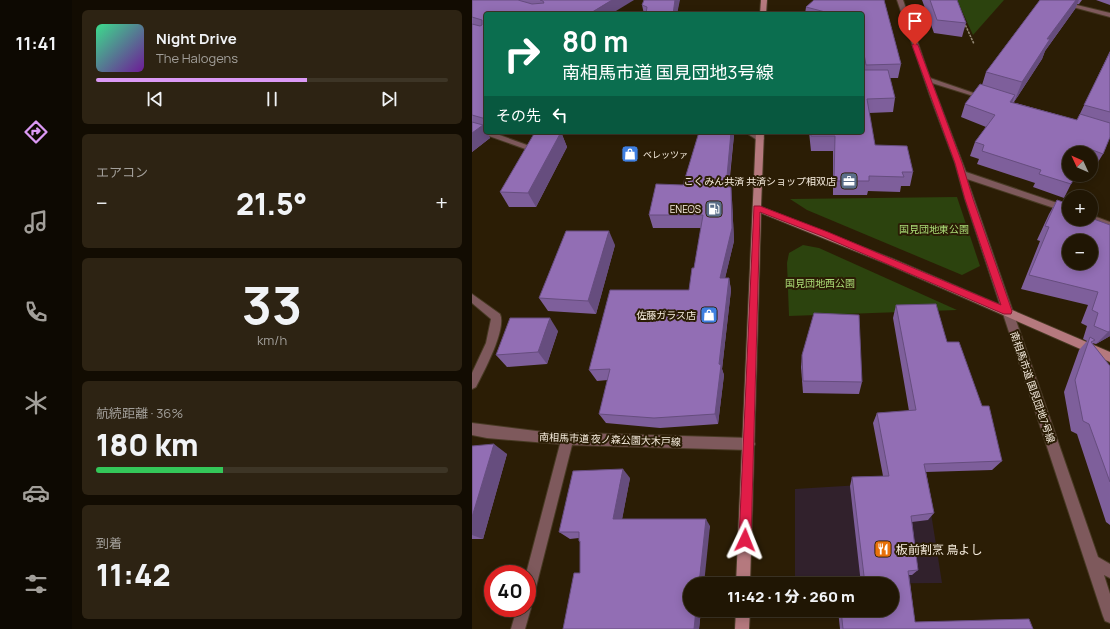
<!DOCTYPE html>
<html lang="ja">
<meta charset="utf-8">
<style>
:root{--surface:#201604;--page:#2d2313;--text:#f1f3f6;--muted:#a29f9a;--line:#3d3526;--accent:#db99f5}
body{margin:0;font-family:Manrope,"Noto Sans JP",sans-serif;background:var(--page);color:var(--text);height:100vh;display:flex;flex-direction:column;font-size:15px;white-space:nowrap}
*{box-sizing:border-box;margin:0}
p{font-size:13px;color:var(--muted)}
.icon{flex:none;width:22px;height:22px;fill:none;stroke:currentColor;stroke-width:2;stroke-linecap:round;stroke-linejoin:round}
.map{position:relative;flex:1;overflow:hidden}
.details{display:flex;flex-direction:column;gap:10px;padding:10px;background:#120c02;width:400px}
.details>*{flex:none}
.top-card{position:absolute;left:12px;top:12px;width:380px;height:122px;border-radius:4px;box-shadow:0 2px 10px #0003,0 0 0 1px var(--line);background:#0b6e4f;color:#fff;overflow:hidden}
.needle{width:26px;rotate:314deg}
.buttons{position:absolute;left:590px;top:146px;display:grid;gap:8px}
.buttons a{display:grid;place-items:center;width:36px;height:36px;border-radius:50%;background:var(--surface);box-shadow:0 2px 10px #0003,0 0 0 1px var(--line);font-size:20px}
.speed{position:absolute;left:12px;top:565px;display:flex;gap:8px;font-size:20px;font-weight:700;text-align:center}
.speed>*{display:grid;place-content:center;width:52px;height:52px;border-radius:50%;background:var(--surface);box-shadow:0 2px 10px #0003,0 0 0 1px var(--line);line-height:1}
.speed .limit{border:6px solid #d22;background:#fff;color:#111}
.pin{position:absolute;display:grid;place-items:center;width:34px;height:34px;color:#fff;margin:-41px -17px;border-radius:50% 50% 50% 0;rotate:-45deg;box-shadow:0 0 4px #0007}
.pin .icon{rotate:45deg}
.me{position:absolute;width:44px;margin:-22px;rotate:2deg;stroke-linejoin:round;filter:drop-shadow(0 0 3px #0008)}
.turn{display:flex;align-items:center;gap:14px;height:84px;padding:0 12px;font-size:18px}
.turn .icon{width:52px;height:52px;stroke-width:2.5}
.turn b{display:block;font-size:28px;line-height:34px}
.then{display:flex;align-items:center;height:38px;padding:0 12px;background:#0003;gap:8px;font-size:15px}
.big{font-size:30px;font-weight:800;line-height:1.1}
.details .card{flex:1;display:flex;flex-direction:column;justify-content:center;gap:6px;min-width:0;padding:0 14px;border-radius:6px;background:var(--page)}
.details .dial{align-items:center;gap:0}
.dial b{font-size:52px;line-height:1}
.song{display:flex;align-items:center;gap:12px}
.cover{width:48px;height:48px;border-radius:6px;background:linear-gradient(135deg,hsl(150 70% 55%),hsl(280 70% 35%))}
.played{height:4px;border-radius:2px;background:linear-gradient(90deg,var(--accent) 60%,var(--line) 60%)}
.keys{display:flex;justify-content:space-around;direction:ltr}
.heat{display:flex;justify-content:space-between;align-items:center;font-size:22px;direction:ltr}
.charge{height:6px;border-radius:3px;background:linear-gradient(90deg,#34c759 36%,var(--line) 0)}
.trip{position:absolute;left:211px;top:577px;width:216px;height:40px;border-radius:20px;background:var(--surface);box-shadow:0 2px 10px #0003,0 0 0 1px var(--line);font-weight:800;line-height:40px;text-align:center}
main{display:flex;flex:1;min-height:0}
.tabs{display:flex;flex-direction:column;width:72px;justify-content:space-around;align-items:center;background:#0d0902;color:var(--muted)}
.tabs .icon{width:28px;height:28px}
.tabs .on{color:var(--accent)}
.tabs b{font-size:18px;color:var(--text)}
.map>svg:first-child{display:block}
</style>
<main>
<nav class="tabs">
<b>11:41</b>
<svg class="icon on" aria-label="directions" viewBox="0 0 24 24"><path d="M12 3l9 9-9 9-9-9zM9 14v-3h6M13 9l2 2-2 2"/></svg>
<svg class="icon" aria-label="music" viewBox="0 0 24 24"><path d="M9 18V5l10-2v13"/><circle cx="6" cy="18" r="3"/><circle cx="16" cy="16" r="3"/></svg>
<svg class="icon" aria-label="phone" viewBox="0 0 24 24"><path d="M5 4h4l2 5-3 2q2 4 5 5l2-3 5 2v4C11 20 4 13 5 4z"/></svg>
<svg class="icon" aria-label="climate" viewBox="0 0 24 24"><path d="M12 3v18M4 7l16 10M4 17L20 7"/></svg>
<svg class="icon" aria-label="car" viewBox="0 0 24 24"><path d="M5 17H2v-5l4-1 3-4h7l3 4 3 1v5h-3M9 17h6M6 11h13"/><circle cx="7" cy="17" r="2"/><circle cx="17" cy="17" r="2"/></svg>
<svg class="icon" aria-label="filters" viewBox="0 0 24 24"><path d="M4 7h16M4 17h16"/><circle cx="9" cy="7" r="2"/><circle cx="15" cy="17" r="2"/></svg>
</nav>
<section class="details">
<div class="card">
<div class="song"><i class="cover"></i><div><b>Night Drive</b><p>The Halogens</p></div></div>
<div class="played"></div>
<div class="keys"><svg class="icon" aria-label="previous" viewBox="0 0 24 24"><path d="M18 5L8 12l10 7zM5 5v14"/></svg><svg class="icon" aria-label="pause" viewBox="0 0 24 24"><path d="M8 5v14M16 5v14"/></svg><svg class="icon" aria-label="next" viewBox="0 0 24 24"><path d="M6 5l10 7-10 7zM19 5v14"/></svg></div>
</div>
<div class="card"><p>エアコン</p>
<div class="heat"><a>−</a><b class="big">21.5°</b><a>+</a></div>
</div>
<div class="card dial"><b>33</b><p>km/h</p></div>
<div class="card"><p>航続距離 · 36%</p><b class="big">180 km</b><div class="charge"></div></div>
<div class="card"><p>到着</p><b class="big">11:42</b></div>
</section>
<div class="map">
<svg width="638" height="629" viewBox="0 0 638 629">
<rect width="100%" height="100%" fill="#2b1d05"/>
<path fill="#31212c" d="M454,481L470,583L323,584V489Z"/>
<g fill="#2c430e">
<path d="M485,0H532L501,35Z"/>
<path d="M485,197L508,266L490,275L335,210L318,199Z"/>
<path d="M331,245L347,248L485,310L317,316L315,263L317,253Z"/>
</g>
<g fill="none" stroke-linecap="round" stroke-linejoin="round">
<g stroke="#483a24" stroke-width="2">
<path id="lane" d="M0,294L28,314C35,329 11,373 4,387L0,389V373L14,343L19,319L0,303Z"/>
</g>
<g stroke="#483a24" stroke-width="2">
<g id="street">
<path d="M425,0H431L458,78L516,98L511,99L460,83L494,172L597,207V213L495,179L626,557L638,564V578L632,575L638,594V623L633,621L631,616L493,199L483,163L458,96Z"/>
<path d="M575,0H584L638,13V17Z"/>
<path d="M0,126L14,130V132H19L66,149L62,151H59L0,130Z"/>
<path d="M273,132H282L292,138L291,140H285Z"/>
<path d="M619,215L638,222V228L616,220L615,219H619Z"/>
<path d="M0,423L72,432L277,438L281,440L283,444L281,448L277,450L100,445L62,595L60,600L55,602L59,608L53,629H39L45,608H55V574H54L88,444L15,438L0,435Z"/>
</g>
</g>
<g stroke="#483a24" stroke-width="2">
<g id="secondary">
<path d="M289,0H295L294,14H288Z"/>
<path d="M284,132H292L289,207L421,259L638,352V362L415,264L289,213L278,584H264Z"/>
<path d="M264,610H278L277,629H263Z"/>
</g>
</g>
<path stroke="#958976" stroke-width="1.5" stroke-dasharray="2.5 1" stroke-linecap="butt" d="M492,22L502,44"/>
<use href="#lane" fill="#7e595c" fill-rule="evenodd"/>
<use href="#street" fill="#7e595c" fill-rule="evenodd"/>
<use href="#secondary" fill="#b5797e" fill-rule="evenodd"/>
</g>
<g fill="#7e5f9b">
<path d="M0,0H162L14,14V129H13L14,132H15L18,138L0,152Z"/>
<path d="M412,0L429,64L426,78H418L423,98L421,112L397,113L403,145L441,172L438,186H429L428,192L396,191L395,195H361V151H339L337,132H390L391,70L390,66V14H333L334,7Z"/>
<path d="M450,0H485L494,23L490,37L462,33Z"/>
<path d="M568,0H610L607,4H605L603,9L573,51L570,59L542,102H540L605,120L638,51V137L631,154L623,167L619,166V153H597L599,184L592,198L561,187L563,183L505,164L507,159L498,156L503,142L514,127L489,117L493,104L510,85L514,72Z"/>
<path d="M624,0H638V5Z"/>
<path d="M207,1L205,14H172L170,5Z"/>
<path d="M89,132L95,147L64,207H37L28,192Z"/>
<path d="M262,135L257,187L260,200L262,241L253,278H257L259,290L250,369L252,375L246,424L188,428L134,423L127,414L136,380L125,381L117,370L217,290L222,268L229,228H181L177,215L211,185Z"/>
<path d="M585,200L597,219L638,225V336L624,344L620,343L638,366V525L634,522L605,434L599,431L592,392L607,350L615,341L611,339L615,326L609,323L616,305L549,289L568,241L565,240L577,214Z"/>
<path d="M143,245L124,314L76,311L67,298Z"/>
<path d="M424,305L475,342L530,461L520,470L454,472L462,513L456,520L440,522L446,570L440,575H437L443,622L561,629H368L366,610H420V584H389L378,486L380,477L411,476L401,423L405,413L437,411L421,318Z"/>
<path d="M86,331L75,364L35,367L24,355Z"/>
<path d="M330,355L390,382L387,394L331,393L329,367Z"/>
<path d="M0,446L35,454L11,539H0Z"/>
<path d="M158,478L150,519L238,526L218,610H229L227,629H91L108,573V542L107,541V538L98,539L87,532Z"/>
</g>
<g fill="#664d7e">
<path d="M140,0H162L139,14H117Z"/>
<path d="M203,0H208L205,14H201Z"/>
<path d="M604,0H607L603,9L573,51L570,59L542,102L550,82L575,39Z"/>
<path d="M543,95L538,108V102Z"/>
<path d="M11,125L14,130V132H15L18,138L0,152V133Z"/>
<path d="M89,132L95,147L64,207L56,193Z"/>
<path d="M259,132H261L262,135L255,200L254,187Z"/>
<path d="M259,187L260,200L262,241L250,291L248,278Z"/>
<path d="M137,231L143,245L124,314L116,301Z"/>
<path d="M257,278L259,290L250,369L252,375L246,424L243,414L247,364Z"/>
<path d="M78,318L86,331L75,364L66,352Z"/>
<path d="M638,331V336L624,344L636,332Z"/>
<path d="M22,444L35,454L11,539L0,535V517Z"/>
<path d="M151,469L158,478L149,525L141,519Z"/>
<path d="M234,519L238,526L232,584H227Z"/>
<path d="M224,610H229L227,629H222Z"/>
</g>
<g fill="#926eb4" stroke="#664d7e" fill-rule="evenodd">
<path d="M0,0H46L60,4L72,3L71,1L68,0H140L117,14H14V119L0,115V24L8,26L10,25V20L0,17Z"/>
<path d="M172,0H203L201,14H174L175,7L170,5Z"/>
<path d="M342,0H412L429,64L394,65L390,43V14H361L334,7Z"/>
<path d="M458,0H485L494,23L465,20Z"/>
<path d="M568,0H604L575,39H578L550,82L514,72Z"/>
<path d="M638,52V112L612,105Z"/>
<path d="M390,70H416L423,98L395,99L403,145L435,146L441,172H430L432,177L397,176V181H362L363,136H339V132H390Z"/>
<path d="M508,84L543,95L538,102L605,120L608,114L638,123V137L631,154L618,149L616,153H597V175H604L599,184L567,174L569,170L510,151L512,145L503,142L523,115L493,104Z"/>
<path d="M0,122L11,125L0,133Z"/>
<path d="M63,132H89L56,193L28,192Z"/>
<path d="M227,132H259L254,187H259L260,228L248,278H257L247,364L249,365L243,414L182,418L127,414L138,369L117,370L138,290H217L220,268H222L231,215H177L184,184L211,185Z"/>
<path d="M585,200L597,204V219H619V218L638,225V331L636,332L622,326L626,313L620,310L626,292L557,275L577,227L573,226ZM597,241H619V263H597Z"/>
<path d="M94,231H137L116,301L67,298Z"/>
<path d="M464,304L475,342H487L510,406H517L530,461L452,464L462,513L439,516L446,570L436,571L443,622L557,619L561,629H371L369,610H420V584H393L380,477L417,476L405,413L444,410L424,305Z"/>
<path d="M342,313L387,315L390,382L331,381L330,355Z"/>
<path d="M38,318H78L66,352L24,355Z"/>
<path d="M618,337L623,340L619,342L638,366V482L617,424L611,421L603,380Z"/>
<path d="M22,444L0,517V446Z"/>
<path d="M151,469L141,519H234L227,584H218V610H224L222,629H91L102,573H108V541H107V532H87L101,471Z"/>
</g>
<path fill="#e11d48" stroke="#92132f" d="M443,43L446,45L490,163L501,199L540,311L539,314H532L350,236L288,212L279,540L277,544L273,546L269,544L267,540L282,206H288L356,232L529,305L493,199L483,163L440,45Z"/>
<defs>
<g id="shop-square" transform="scale(0.9)"><rect x="-9" y="-9" width="18" height="18" rx="4" fill="#3f7fe0" stroke="#2b1d05"/><path d="M-5-2.5h2.3a2.7 3.5 0 0 1 5.4 0H5L5.5 6h-11ZM-1.5-2.5h3a1.5 2.3 0 0 0-3 0Z" fill="#fff"/></g>
<g id="office-square" transform="scale(0.9)"><rect x="-9" y="-9" width="18" height="18" rx="4" fill="#5c6f8a" stroke="#2b1d05"/><path d="M-6-3h4V-5.5h4V-3h4V5H-6ZM-1-4.5V-3h2v-1.5ZM-6 0V1H6V0Z" fill="#fff"/></g>
<g id="fuel-square" transform="scale(0.9)"><rect x="-9" y="-9" width="18" height="18" rx="4" fill="#5c6f8a" stroke="#2b1d05"/><path d="M-5.5-6h7V0h2V4h1.3V-2.5L3-4.5l.8-.8L6-3V5H2.5V1h-1V6h-7ZM-4.2-4.7v3.2H.2V-4.7Z" fill="#fff"/></g>
<g id="restaurant-square" transform="scale(0.9)"><rect x="-9" y="-9" width="18" height="18" rx="4" fill="#e8710a" stroke="#2b1d05"/><path d="M-5-6h1v4h1v-4h1v4h1v-4h1v5L-1.5 .5V6h-2V.5L-5-1ZM5-6V6H3V1.5H1.5Q1.5-4 5-6Z" fill="#fff"/></g>
</defs>
<g fill-rule="evenodd">
<use href="#shop-square" x="158" y="154"/>
<use href="#office-square" x="377" y="181"/>
<use href="#fuel-square" x="242" y="209"/>
<use href="#shop-square" x="237" y="315"/>
<use href="#restaurant-square" x="411" y="549"/>
</g>
<g text-anchor="middle" dominant-baseline="central" stroke-width="4" stroke-linejoin="round" paint-order="stroke">
<g font-size="9" fill="#f7eddf" stroke="#2b1d05" text-anchor="start">
<text x="171" y="154">ベレッツァ</text>
</g>
<g font-size="10" fill="#f7eddf" stroke="#2b1d05" text-anchor="end">
<text x="364" y="181">こくみん共済 共済ショップ相双店</text>
<text x="229" y="209">ENEOS</text>
<text x="224" y="315">佐藤ガラス店</text>
</g>
<g font-size="10" fill="#abdc76" stroke="#2b1d05">
<text x="462" y="229">国見団地東公園</text>
<text x="348" y="283">国見団地西公園</text>
</g>
<g font-size="10" fill="#f7eddf" stroke="#2b1d05">
<text transform="translate(561 387) rotate(71)">南相馬市道 国見団地7号線</text>
<text transform="translate(138 439) rotate(2)">南相馬市道 夜ノ森公園大木戸線</text>
</g>
<g font-size="12" fill="#f7eddf" stroke="#2b1d05" text-anchor="start">
<text x="424" y="549">板前割烹 鳥よし</text>
</g>
</g>
</svg>
<div class="buttons">
<a><svg class="needle" viewBox="-14 -14 28 28"><path d="M0-13l5 13h-10z" fill="#e53935"/><path d="M0 13l5-13h-10z" fill="#a29f9a"/></svg></a>
<a>+</a>
<a>−</a>
</div>
<div class="speed"><div class="limit">40</div></div>
<div class="pin" style="left:443px;top:45px;background:#d93025"><svg class="icon" aria-label="arrive" viewBox="0 0 24 24"><path d="M6 21V4h12l-3 4 3 4H6"/></svg></div>
<svg class="me" style="left:273px;top:540px" viewBox="-20 -20 40 40"><path d="M0-17L14 15 0 8-14 15z" fill="#e11d48" stroke="#fff" stroke-width="4"/></svg>
<div class="trip">11:42 · 1 分 · 260 m</div>
<div class="top-card">
<div class="turn"><svg class="icon" aria-label="right" viewBox="0 0 24 24"><path d="M7 20v-9h11M14 6l5 5-5 5"/></svg><div><b>80 m</b>南相馬市道 国見団地3号線</div></div>
<div class="then">その先<svg class="icon" aria-label="left" viewBox="0 0 24 24"><path d="M17 20v-9H6M10 6l-5 5 5 5"/></svg></div>
</div>
</div>
</main>
